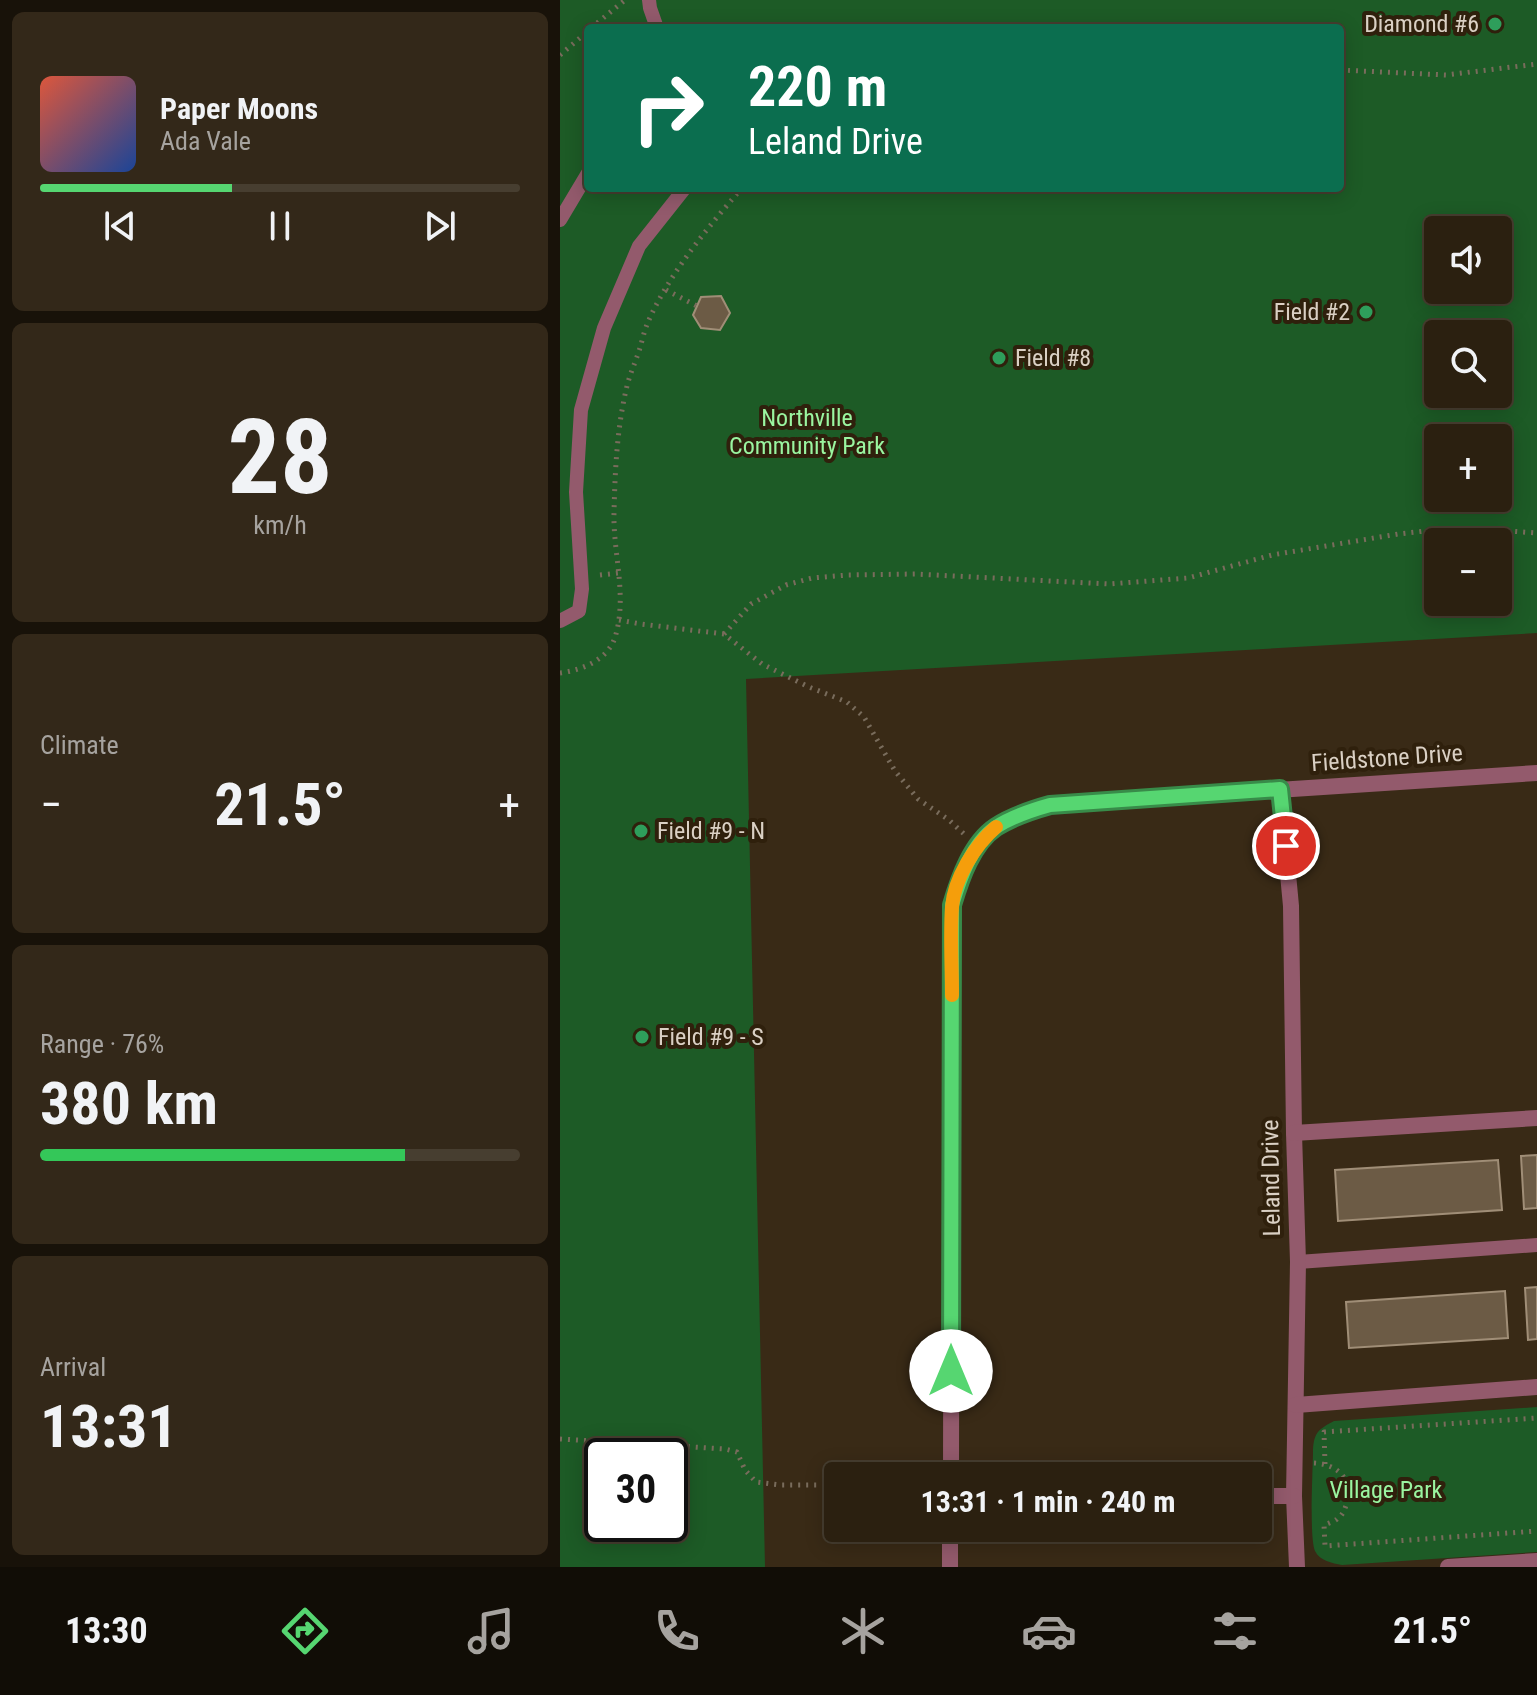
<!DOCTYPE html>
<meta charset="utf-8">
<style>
:root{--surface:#2b2010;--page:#332819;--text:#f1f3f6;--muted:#a6a39f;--line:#473e30;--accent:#56d671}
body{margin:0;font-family:"Roboto Condensed",sans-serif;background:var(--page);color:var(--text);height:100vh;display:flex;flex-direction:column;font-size:30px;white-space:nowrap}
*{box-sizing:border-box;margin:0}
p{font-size:26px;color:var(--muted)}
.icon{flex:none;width:44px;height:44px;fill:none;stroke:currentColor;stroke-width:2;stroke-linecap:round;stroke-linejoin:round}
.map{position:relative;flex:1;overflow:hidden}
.side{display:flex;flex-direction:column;gap:12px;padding:12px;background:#181209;width:560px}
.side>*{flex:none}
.top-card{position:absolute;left:24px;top:24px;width:760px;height:168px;border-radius:8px;box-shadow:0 4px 20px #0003,0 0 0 2px var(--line);background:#0b6e4f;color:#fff;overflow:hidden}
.buttons{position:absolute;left:864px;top:216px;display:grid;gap:16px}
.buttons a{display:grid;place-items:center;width:88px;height:88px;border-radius:8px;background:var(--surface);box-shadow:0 4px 20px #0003,0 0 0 2px var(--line);font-size:40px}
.speed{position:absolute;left:24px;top:1438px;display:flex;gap:16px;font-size:40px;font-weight:700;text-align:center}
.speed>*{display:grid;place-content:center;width:104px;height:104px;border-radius:50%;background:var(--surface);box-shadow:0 4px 20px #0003,0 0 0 2px var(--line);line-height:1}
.speed .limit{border:4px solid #111;border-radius:12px;background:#fff;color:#111}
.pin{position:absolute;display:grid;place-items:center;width:68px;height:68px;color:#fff;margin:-34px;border:4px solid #fff;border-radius:50%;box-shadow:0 2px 8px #0007}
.me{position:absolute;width:88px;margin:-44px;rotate:0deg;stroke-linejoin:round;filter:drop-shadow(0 0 6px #0008)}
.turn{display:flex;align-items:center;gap:28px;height:168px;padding:0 32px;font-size:36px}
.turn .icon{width:104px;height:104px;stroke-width:2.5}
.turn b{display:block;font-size:56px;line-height:68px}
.big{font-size:60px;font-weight:700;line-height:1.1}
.side .card{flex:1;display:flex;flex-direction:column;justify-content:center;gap:12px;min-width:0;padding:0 28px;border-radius:12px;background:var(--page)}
.side .dial{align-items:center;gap:0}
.dial b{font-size:104px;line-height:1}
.song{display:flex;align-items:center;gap:24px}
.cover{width:96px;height:96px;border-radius:12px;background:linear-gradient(135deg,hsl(10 70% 55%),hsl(220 70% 35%))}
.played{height:8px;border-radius:4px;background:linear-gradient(90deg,var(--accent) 40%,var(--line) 40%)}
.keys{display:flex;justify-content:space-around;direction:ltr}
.heat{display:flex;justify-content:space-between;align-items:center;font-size:44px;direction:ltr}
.charge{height:12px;border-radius:6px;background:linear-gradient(90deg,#34c759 76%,var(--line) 0)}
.trip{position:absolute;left:264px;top:1462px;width:448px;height:80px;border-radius:8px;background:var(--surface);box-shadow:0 4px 20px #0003,0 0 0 2px var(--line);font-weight:700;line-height:80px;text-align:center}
.tabs{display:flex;height:128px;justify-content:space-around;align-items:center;background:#110d06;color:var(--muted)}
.tabs .icon{width:56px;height:56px}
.tabs .current{color:var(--accent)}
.tabs b{font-size:36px;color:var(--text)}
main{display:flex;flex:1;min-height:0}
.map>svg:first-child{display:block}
</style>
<main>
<section class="side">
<div class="card">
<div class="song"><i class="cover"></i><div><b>Paper Moons</b><p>Ada Vale</p></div></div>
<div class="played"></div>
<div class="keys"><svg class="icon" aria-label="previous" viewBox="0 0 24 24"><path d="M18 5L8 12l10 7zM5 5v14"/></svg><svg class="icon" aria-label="pause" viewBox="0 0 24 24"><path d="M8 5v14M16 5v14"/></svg><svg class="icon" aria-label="next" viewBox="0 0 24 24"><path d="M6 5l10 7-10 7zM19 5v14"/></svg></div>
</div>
<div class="card dial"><b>28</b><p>km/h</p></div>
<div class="card"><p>Climate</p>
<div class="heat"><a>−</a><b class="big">21.5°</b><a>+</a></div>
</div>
<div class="card"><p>Range · 76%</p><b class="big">380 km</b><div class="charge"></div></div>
<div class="card"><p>Arrival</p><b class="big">13:31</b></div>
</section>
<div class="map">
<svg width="977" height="1567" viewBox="0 0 977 1567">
<rect width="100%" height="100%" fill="#392a16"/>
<g fill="#1d5b26" fill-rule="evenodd">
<path d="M0,0H977V633L186,679L205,1567H0ZM28,28H780V188H28ZM878,230H938V290H878ZM878,334H938V394H878ZM878,438H938V498H878ZM878,542H938V602H878ZM42,1456H110V1524H42Z"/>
<path d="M977,1407V1552L782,1565C772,1563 760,1561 755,1551C749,1536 753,1470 753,1450C754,1432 759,1429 774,1421Z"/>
</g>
<g fill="#6c5b45" stroke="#a08e77" stroke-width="2">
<path d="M161,296L170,313L160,330L141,328L133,315L141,297Z"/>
<path d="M977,1155V1208L964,1209L961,1156Z"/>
<path d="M938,1160L942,1210L778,1221L775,1170Z"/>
<path d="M977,1287V1339L968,1340L965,1288Z"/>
<path d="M945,1291L948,1338L789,1348L786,1302Z"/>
</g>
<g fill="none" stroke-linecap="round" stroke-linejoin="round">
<g stroke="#796c5c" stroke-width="5" stroke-dasharray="2 6" stroke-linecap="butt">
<path d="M31,28L65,0"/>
<path d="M0,55L28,31"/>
<path d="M780,70L886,75L977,64"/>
<path d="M106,290L137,306"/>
<path d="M40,575L59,573"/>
<path d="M59,620L81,624L164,634L202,664L249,687L287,702L304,717L335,771L358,799L389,820L404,834"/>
<path d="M164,634L191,604L226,585L252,578L288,575L355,574L549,584L628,578L712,555L838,534L874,530H936L977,533"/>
<path d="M0,673C23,670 50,659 56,634C67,594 53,553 54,513C55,470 57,427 67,386C70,374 75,363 79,351C82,342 84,331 88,322C109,274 148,227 182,188"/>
<path d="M0,1439L165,1449L177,1452L185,1470L196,1482L221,1485H278"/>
<path d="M754,1463C777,1464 793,1479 787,1502C785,1509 783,1515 777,1519C775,1521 767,1524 764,1525L765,1546L977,1531"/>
<path d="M765,1464L764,1432L977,1418"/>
</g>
<g stroke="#935a6c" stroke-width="14">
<path d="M89,0L90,8L97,28"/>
<path d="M0,220L28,173"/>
<path d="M0,621L19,611L22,589L16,492L21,410L44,328L79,246L125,188"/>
<path d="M738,1262L977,1245"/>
</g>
<g stroke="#935a6c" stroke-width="16">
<path d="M720,789L731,906L734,1133L738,1262L734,1496L737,1567"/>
<path d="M734,1133L977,1118"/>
<path d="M736,1405L977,1387"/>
<path d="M391,1476L392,905C400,878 412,843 436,827C453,816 472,810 490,805L977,773"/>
<path d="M698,1496H734"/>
<path d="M390,1567V1528"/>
<path d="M888,1567L977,1561"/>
</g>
</g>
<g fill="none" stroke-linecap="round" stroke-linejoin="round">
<g stroke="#388b49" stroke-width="20">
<path id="route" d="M391,1371L392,905C400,878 412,843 436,827C453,816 472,810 490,805L720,789L726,846"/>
</g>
<use href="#route" stroke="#56d671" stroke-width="14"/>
<path stroke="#f59e0b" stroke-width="14" d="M392,995C392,966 390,936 392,907C394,879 415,845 436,827"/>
</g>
<g fill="#2e9e5b" stroke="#2f200c" stroke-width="3">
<circle cx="935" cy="24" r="8"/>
<circle cx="806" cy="312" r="8"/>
<circle cx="439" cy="358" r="8"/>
<circle cx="81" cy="831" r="8"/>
<circle cx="82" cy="1037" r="8"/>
</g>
<g text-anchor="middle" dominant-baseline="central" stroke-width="8" stroke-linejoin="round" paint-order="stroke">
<g font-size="24" fill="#dad0c4" stroke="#2f200c" text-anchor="start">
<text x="919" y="24" text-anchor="end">Diamond #6</text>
<text x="790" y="312" text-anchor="end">Field #2</text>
<text x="455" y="358">Field #8</text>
<text x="97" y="831">Field #9 - N</text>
<text x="98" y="1037">Field #9 - S</text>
</g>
<g font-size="24" fill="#9af5a0" stroke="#2f200c">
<text x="247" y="418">Northville<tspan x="247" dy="28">Community Park</tspan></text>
<text x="826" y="1490">Village Park</text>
</g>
<g font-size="24" fill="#dad0c4" stroke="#2f200c">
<text transform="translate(827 758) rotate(-4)">Fieldstone Drive</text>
<text transform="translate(711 1178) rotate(-91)">Leland Drive</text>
</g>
</g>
</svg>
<div class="buttons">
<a><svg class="icon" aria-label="sound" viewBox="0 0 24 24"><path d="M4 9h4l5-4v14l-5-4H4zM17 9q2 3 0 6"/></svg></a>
<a><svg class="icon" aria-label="search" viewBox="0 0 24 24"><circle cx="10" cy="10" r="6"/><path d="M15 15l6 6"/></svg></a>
<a>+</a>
<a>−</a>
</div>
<div class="speed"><div class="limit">30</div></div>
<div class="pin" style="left:726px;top:846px;background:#d93025"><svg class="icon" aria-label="arrive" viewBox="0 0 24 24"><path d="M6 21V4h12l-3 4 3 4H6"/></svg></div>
<svg class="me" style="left:391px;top:1371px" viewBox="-20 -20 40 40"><circle r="19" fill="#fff"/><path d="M0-13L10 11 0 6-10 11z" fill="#56d671"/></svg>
<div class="trip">13:31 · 1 min · 240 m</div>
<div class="top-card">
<div class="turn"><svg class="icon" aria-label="right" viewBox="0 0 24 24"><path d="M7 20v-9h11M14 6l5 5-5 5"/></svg><div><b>220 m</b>Leland Drive</div></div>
</div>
</div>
</main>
<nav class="tabs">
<b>13:30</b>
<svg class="icon current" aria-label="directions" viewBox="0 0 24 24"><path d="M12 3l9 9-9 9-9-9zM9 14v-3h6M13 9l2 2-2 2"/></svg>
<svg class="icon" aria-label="music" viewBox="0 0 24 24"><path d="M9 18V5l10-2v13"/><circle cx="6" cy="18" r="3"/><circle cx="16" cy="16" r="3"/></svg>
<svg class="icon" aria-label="phone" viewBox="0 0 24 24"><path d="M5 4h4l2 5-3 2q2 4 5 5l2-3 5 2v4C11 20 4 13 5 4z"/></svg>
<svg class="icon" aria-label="climate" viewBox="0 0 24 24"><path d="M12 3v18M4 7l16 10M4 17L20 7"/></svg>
<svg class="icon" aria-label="car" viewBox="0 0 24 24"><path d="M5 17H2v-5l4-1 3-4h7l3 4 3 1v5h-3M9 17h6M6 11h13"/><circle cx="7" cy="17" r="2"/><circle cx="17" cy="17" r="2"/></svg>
<svg class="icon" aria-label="filters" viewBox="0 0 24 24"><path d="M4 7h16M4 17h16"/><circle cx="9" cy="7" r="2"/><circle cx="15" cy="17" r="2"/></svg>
<b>21.5°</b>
</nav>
